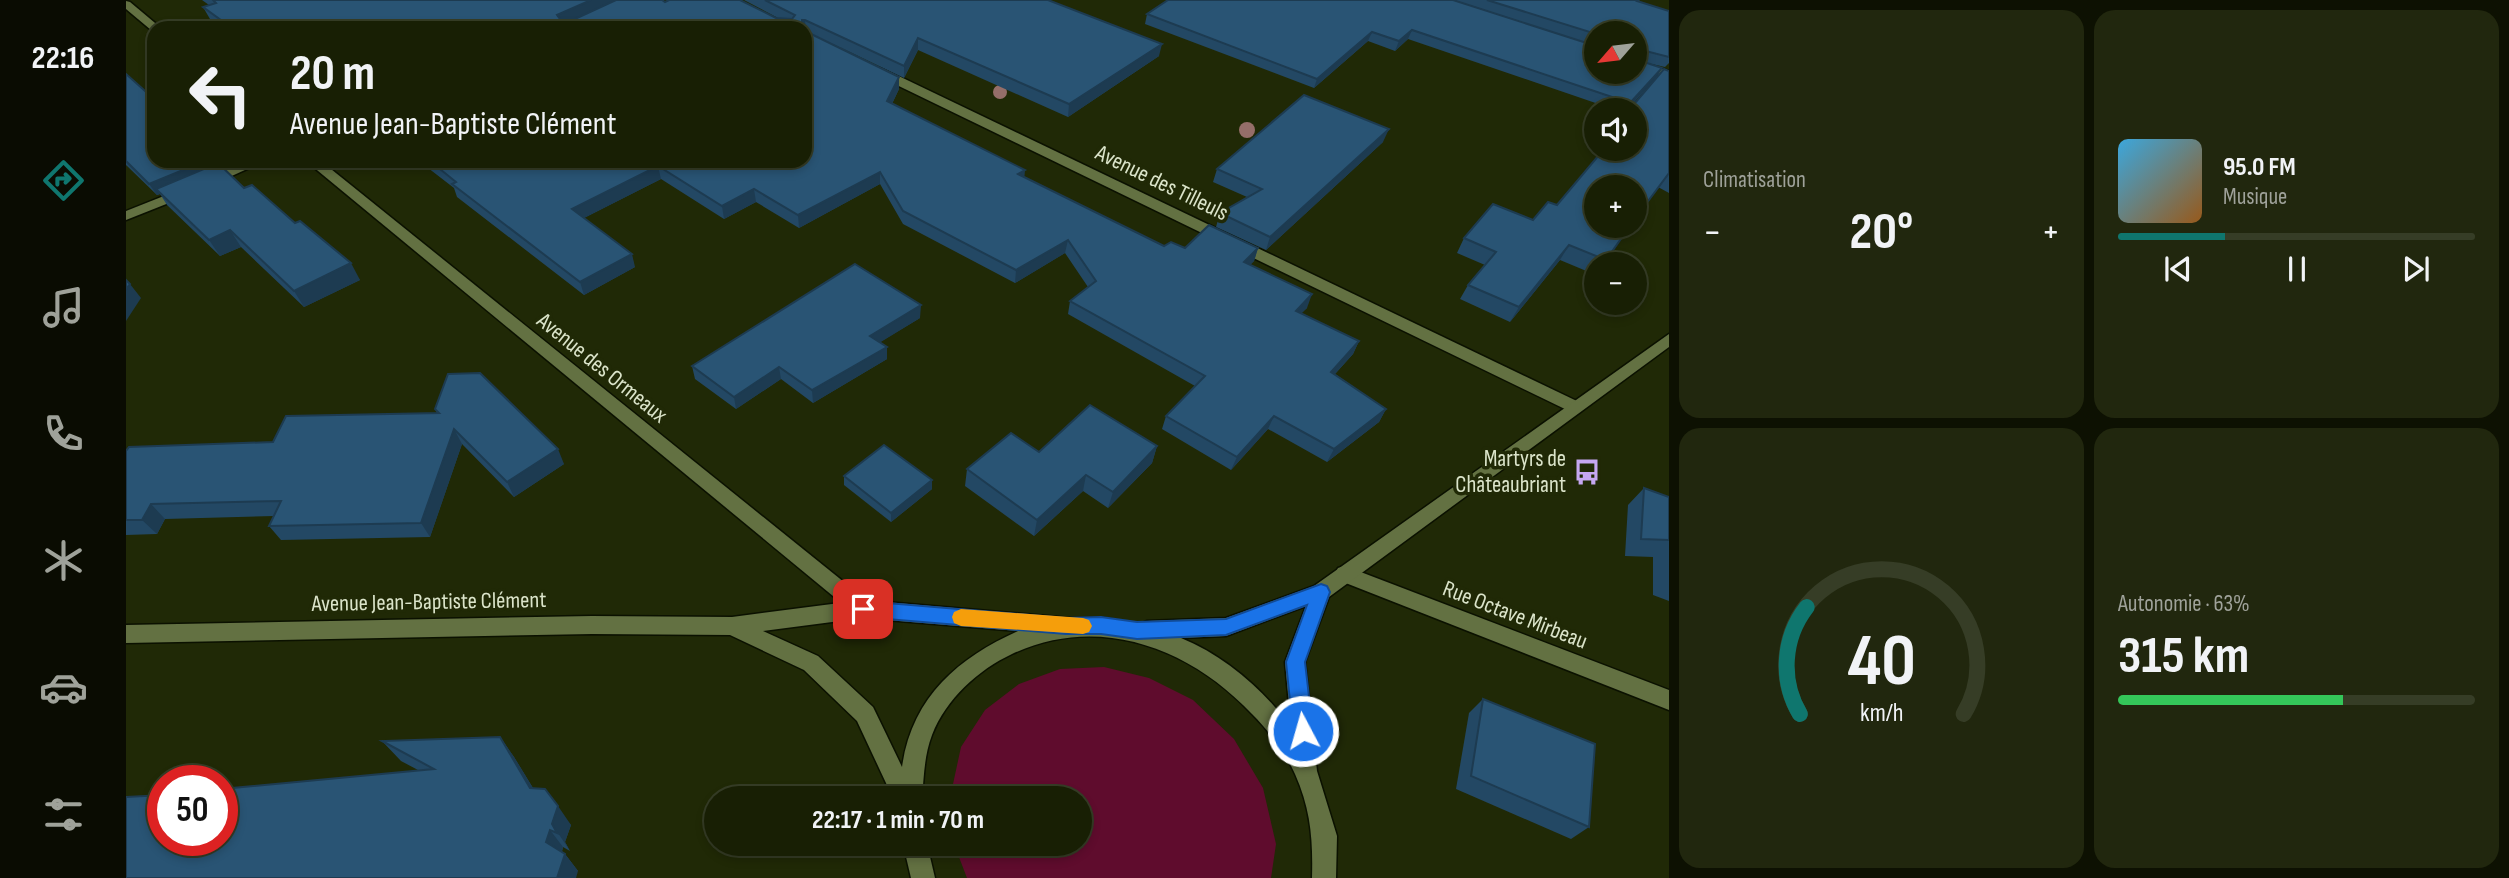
<!DOCTYPE html>
<html lang="fr">
<meta charset="utf-8">
<style>
:root{--surface:#181f04;--page:#21270e;--text:#f1f3f6;--muted:#9fa29a;--line:#363d26;--accent:#0f766e}
body{margin:0;font-family:"Sofia Sans Condensed",sans-serif;background:var(--page);color:var(--text);height:100vh;display:flex;flex-direction:column;font-size:26px;white-space:nowrap}
*{box-sizing:border-box;margin:0}
p{font-size:23px;color:var(--muted)}
.icon{flex:none;width:38px;height:38px;fill:none;stroke:currentColor;stroke-width:2;stroke-linecap:round;stroke-linejoin:round}
.map{position:relative;flex:1;overflow:hidden}
.side{display:flex;flex-direction:column;gap:10px;padding:10px;background:#0d1102;width:840px}
.side>*{flex:none}
.guide{position:absolute;left:21px;top:21px;width:665px;height:147px;border-radius:21px;box-shadow:0 4px 10px #0003,0 0 0 2px var(--line);background:#181f04;color:var(--text);overflow:hidden}
.needle{width:46px;rotate:242deg}
.controls{position:absolute;left:1458px;top:21px;display:grid;gap:14px}
.controls a{display:grid;place-items:center;width:63px;height:63px;border-radius:50%;background:var(--surface);box-shadow:0 4px 10px #0003,0 0 0 2px var(--line);font-size:35px}
.speed{position:absolute;left:21px;top:765px;display:flex;gap:14px;font-size:35px;font-weight:700;text-align:center}
.speed>*{display:grid;place-content:center;width:91px;height:91px;border-radius:50%;background:var(--surface);box-shadow:0 4px 10px #0003,0 0 0 2px var(--line);line-height:1}
.speed .limit{border:10px solid #d22;background:#fff;color:#111}
.pin{position:absolute;display:grid;place-items:center;width:60px;height:60px;color:#fff;margin:-30px;border-radius:14px;box-shadow:0 4px 10px #0006}
.me{position:absolute;width:77px;margin:-38px;rotate:354deg;stroke-linejoin:round;filter:drop-shadow(0 0 5px #0008)}
.turn{display:flex;align-items:center;gap:24px;height:147px;padding:0 28px;font-size:32px}
.turn .icon{width:91px;height:91px;stroke-width:2.5}
.turn b{display:block;font-size:49px;line-height:60px}
.big{font-size:52px;font-weight:700;line-height:1.1}
.side .tile{flex:1;display:flex;flex-direction:column;justify-content:center;gap:10px;min-width:0;padding:0 24px;border-radius:21px;background:var(--page)}
.side .dial{align-items:center;gap:0}
.dial svg{height:182px;overflow:visible;fill:none;stroke:var(--line);stroke-width:7;stroke-linecap:round;text-anchor:middle}
.dial text{fill:var(--text);stroke:none}
.song{display:flex;align-items:center;gap:21px}
.cover{width:84px;height:84px;border-radius:10px;background:linear-gradient(135deg,hsl(200 70% 55%),hsl(30 70% 35%))}
.played{height:7px;border-radius:4px;background:linear-gradient(90deg,var(--accent) 30%,var(--line) 30%)}
.keys{display:flex;justify-content:space-around;direction:ltr}
.heat{display:flex;justify-content:space-between;align-items:center;font-size:38px;direction:ltr}
.charge{height:10px;border-radius:5px;background:linear-gradient(90deg,#34c759 63%,var(--line) 0)}
.side .tiles{flex:1;display:grid;gap:10px;grid-template-columns:repeat(2,1fr)}
.trip{position:absolute;left:578px;top:786px;width:388px;height:70px;border-radius:35px;background:var(--surface);box-shadow:0 4px 10px #0003,0 0 0 2px var(--line);font-weight:700;line-height:70px;text-align:center}
main{display:flex;flex:1;min-height:0}
.menu{display:flex;flex-direction:column;width:126px;justify-content:space-around;align-items:center;background:#0a0c02;color:var(--muted)}
.menu .icon{width:49px;height:49px}
.menu .on{color:var(--accent)}
.menu b{font-size:32px;color:var(--text)}
.map>svg:first-child{display:block}
</style>
<main>
<nav class="menu">
<b>22:16</b>
<svg class="icon on" aria-label="directions" viewBox="0 0 24 24"><path d="M12 3l9 9-9 9-9-9zM9 14v-3h6M13 9l2 2-2 2"/></svg>
<svg class="icon" aria-label="music" viewBox="0 0 24 24"><path d="M9 18V5l10-2v13"/><circle cx="6" cy="18" r="3"/><circle cx="16" cy="16" r="3"/></svg>
<svg class="icon" aria-label="phone" viewBox="0 0 24 24"><path d="M5 4h4l2 5-3 2q2 4 5 5l2-3 5 2v4C11 20 4 13 5 4z"/></svg>
<svg class="icon" aria-label="climate" viewBox="0 0 24 24"><path d="M12 3v18M4 7l16 10M4 17L20 7"/></svg>
<svg class="icon" aria-label="car" viewBox="0 0 24 24"><path d="M5 17H2v-5l4-1 3-4h7l3 4 3 1v5h-3M9 17h6M6 11h13"/><circle cx="7" cy="17" r="2"/><circle cx="17" cy="17" r="2"/></svg>
<svg class="icon" aria-label="filters" viewBox="0 0 24 24"><path d="M4 7h16M4 17h16"/><circle cx="9" cy="7" r="2"/><circle cx="15" cy="17" r="2"/></svg>
</nav>
<div class="map">
<svg width="1543" height="878" viewBox="0 0 1543 878">
<rect width="100%" height="100%" fill="#202906"/>
<path fill="#5f0c2d" d="M978,667L1023,678L1067,700L1108,739L1137,788L1150,844L1145,878H841L828,844H954V798H824L835,747L859,710L893,684L934,669Z"/>
<g fill="none" stroke-linecap="round" stroke-linejoin="round">
<g stroke="#0b1100" stroke-width="3">
<g id="street">
<path d="M0,1L4,2L35,28L25,30L0,9Z"/>
<path d="M1508,61L1543,71V79L1508,68Z"/>
<path d="M748,68H756L1455,403L1458,407L1455,411H1443L748,74Z"/>
<path d="M120,161H139L88,184L83,185L76,181Z"/>
<path d="M180,161H195L744,603L747,609L744,615L737,618L730,615Z"/>
<path d="M58,188L63,189V195L0,220V211Z"/>
<path d="M1219,566L1543,690V710L1212,580L1209,574L1212,568Z"/>
</g>
</g>
<g stroke="#0b1100" stroke-width="3">
<g id="secondary">
<path d="M1543,334V347L1203,597L1179,662L1191,771L1211,836L1210,878H1186C1187,840 1185,810 1169,774C1159,752 1143,731 1126,714C1064,648 973,613 886,654C852,670 820,699 806,735C798,756 798,777 796,798H767L731,721L678,670L604,635L466,634L0,643V625L466,616L606,617L737,600L944,618H978L1014,624L1021,621L1100,618L1188,586ZM1180,606L1159,662L1165,727C1137,689 1099,656 1055,638L1100,636ZM737,618L892,631C832,658 786,697 776,767L747,707L692,656L637,631Z"/>
<path d="M777,844H801L809,878H785Z"/>
</g>
</g>
<use href="#street" fill="#637142" fill-rule="evenodd"/>
<use href="#secondary" fill="#637142" fill-rule="evenodd"/>
</g>
<g fill="#956e69">
<circle cx="874" cy="92" r="7"/>
<circle cx="1121" cy="130" r="8"/>
</g>
<g fill="#234864">
<path d="M76,0H536L539,2L652,18L618,0H922L1033,56L942,117L792,50L778,78L705,43L773,77V89L766,104L898,177L1038,246L1059,248H1132L1128,261L1124,265L1181,308L1175,313L1233,341L1227,354L1209,374L1260,409L1253,422L1201,462L1142,429L1105,470L1036,429L1040,416L1069,386L942,314L944,301L962,287L939,253L889,283L777,224L754,184L673,228L630,202L598,219L535,179L458,218L509,267L458,295L331,197L328,188L293,161H679V28H96L84,19L77,7L83,5Z"/>
<path d="M1327,0L1470,72L1508,33H1470V46L1328,0H1514L1512,2L1543,11V63L1539,67L1517,62L1536,68L1530,78L1501,110H1490L1282,39L1269,51L1242,41L1188,88L1019,24L1021,14Z"/>
<path d="M1543,71V193L1532,187L1477,264H1470V275L1434,260L1384,322L1334,299L1342,285L1359,265L1331,253L1338,238L1407,220L1431,205Z"/>
<path d="M0,74L28,161H87L89,164L234,280L178,307L115,247L94,256L41,205L34,194L31,195L0,165Z"/>
<path d="M1257,142L1140,250L1090,227L1094,213L1121,197L1087,182L1091,169Z"/>
<path d="M794,318L754,342L761,347V359L687,403L655,379L610,409L569,379L566,366Z"/>
<path d="M309,409L438,464L388,497L336,444L304,537L155,540L143,526L148,516L39,519L31,534L0,535V451L147,442L311,413Z"/>
<path d="M1031,446L1026,463L982,508L957,491L908,536L839,486L841,469L913,452Z"/>
<path d="M718,476L806,480V489L765,522L718,485Z"/>
<path d="M1518,488L1543,497V601L1527,595V557L1499,556L1502,505Z"/>
<path d="M1357,699L1463,827L1445,839L1330,789L1343,713Z"/>
<path d="M374,737L388,757L407,788L445,825L439,842L444,851L437,847L436,852L439,854L452,871L37,840L292,770L275,761L256,741Z"/>
</g>
<g fill="#1d3b51">
<path d="M465,0H494L434,27L431,15Z"/>
<path d="M676,20H679L680,32H679V28H676Z"/>
<path d="M1286,30L1282,39L1269,51L1273,41Z"/>
<path d="M1246,32L1242,41L1188,88L1191,79Z"/>
<path d="M792,38V50L778,78V66Z"/>
<path d="M1036,44L1033,56L942,117L943,104Z"/>
<path d="M1536,68L1530,78L1500,110L1504,103Z"/>
<path d="M773,77V89L761,114V101Z"/>
<path d="M1263,129L1257,142L1140,250L1144,237Z"/>
<path d="M79,161H87L92,170L30,189L34,194L31,195L23,184Z"/>
<path d="M532,166L535,179L450,222L446,209Z"/>
<path d="M899,170L898,182L892,174Z"/>
<path d="M754,172V184L673,228L672,215Z"/>
<path d="M628,189L630,202L598,219L596,206Z"/>
<path d="M104,230L115,247L94,256L83,240Z"/>
<path d="M942,240L939,253L889,283L890,270Z"/>
<path d="M1443,245L1434,260L1384,322L1393,307Z"/>
<path d="M1132,248L1128,261L1113,275L1118,262Z"/>
<path d="M506,254L509,267L458,295L454,282Z"/>
<path d="M225,263L234,280L178,307L168,291Z"/>
<path d="M4,284L15,298L0,321V289Z"/>
<path d="M1186,294L1181,308L1165,324L1170,311Z"/>
<path d="M795,305L794,318L745,348L744,336Z"/>
<path d="M1233,341L1227,354L1199,385L1205,372Z"/>
<path d="M761,347V359L687,403L686,390Z"/>
<path d="M653,367L655,379L610,409L608,397Z"/>
<path d="M1260,409L1253,422L1201,462L1208,449Z"/>
<path d="M1148,416L1142,429L1105,470L1111,457Z"/>
<path d="M328,429L336,444L304,537L295,523Z"/>
<path d="M1031,446L1026,463L982,508L987,492Z"/>
<path d="M432,449L438,464L388,497L381,482Z"/>
<path d="M960,475L957,491L908,536L911,520Z"/>
<path d="M806,480V489L765,522V513Z"/>
<path d="M25,504L39,519L31,534L16,520Z"/>
<path d="M374,737L388,757L418,806L404,788Z"/>
<path d="M432,806L445,825L439,842L444,851L426,824Z"/>
<path d="M424,830L437,847L434,859L420,842Z"/>
<path d="M439,854L452,871L450,878H431Z"/>
</g>
<g fill="#295474" stroke="#1d3b51" stroke-width="2">
<path d="M87,0H465L431,15L434,19H449L490,0H536L539,2L543,0H614L650,18L666,19L669,15L639,0H922L1036,44L943,104L792,38L778,66L679,20H676V28H106L77,7L90,3Z"/>
<path d="M1042,0H1327L1470,46V72H1508V33H1470V34L1361,0H1512L1511,1L1543,11V57L1512,49V60L1536,68L1504,103L1286,30L1273,41L1246,32L1191,79L1021,14Z"/>
<path d="M679,31L773,77L761,101L899,170L892,174L1038,246L1045,242L1059,248L1083,225L1132,248L1118,262L1186,294L1170,311L1233,341L1205,372L1260,409L1208,449L1148,416L1111,457L1040,416L1079,376L944,301L970,281L942,240L890,270L777,211L754,172L672,215L628,189L596,206L532,166L446,209L506,254L454,282L326,184L330,182L304,161H679Z"/>
<path d="M1538,69L1543,71V173L1508,220V187H1470V226H1504L1480,260L1443,245L1393,307L1342,285L1370,252L1338,238L1367,204L1407,220L1422,202L1431,205L1478,149H1508V110H1503Z"/>
<path d="M0,74L28,99V161H79L23,184L0,161Z"/>
<path d="M1178,95L1263,129L1144,237L1094,213L1136,189L1091,169Z"/>
<path d="M92,163L118,188L126,185L169,223L174,221L225,263L168,291L104,230L83,240L30,189Z"/>
<path d="M729,264L795,305L744,336L761,347L686,390L653,367L608,397L566,366Z"/>
<path d="M0,280L4,284L0,289Z"/>
<path d="M354,373L432,449L381,482L328,429L295,523L143,526L155,501L25,504L16,520H0V451L3,447L147,442L160,416L313,413L309,409L322,374Z"/>
<path d="M964,405L1031,446L987,492L960,475L911,520L841,469L885,433L913,452Z"/>
<path d="M758,445L806,480L765,513L718,476Z"/>
<path d="M1518,488L1543,497V540L1515,539Z"/>
<path d="M1357,699L1469,744L1463,827L1345,776Z"/>
<path d="M374,737L404,788L419,789L432,806L426,824L431,833L424,830L420,842L439,854L431,878H0V797L37,795V840H96V789L308,769L256,741Z"/>
</g>
<path fill="#1a73e8" stroke="#114b97" stroke-width="2" d="M1195,584L1201,586L1204,592L1179,662L1187,731L1184,738L1177,741L1170,738L1167,731L1160,662L1181,605L1100,635L1011,639L975,634H940L737,617L731,615L728,609L731,604L737,601L940,618L975,617L1011,622L1100,619Z"/>
<path fill="#f59e0b" d="M835,609L957,618L963,620L966,626L963,632L957,634L835,626L828,623L826,617L828,612Z"/>
<defs>
<g id="bus-bare" transform="scale(2.1)"><path d="M-5-6H5V4H4V6H2V4H-2V6H-4V4H-5ZM-3.5-4V0h7V-4ZM-3.5 1.2v1.5H-2V1.2ZM2 1.2v1.5H3.5V1.2Z" fill="#c5a7f1" stroke="#202906" stroke-width="2.5" paint-order="stroke"/></g>
</defs>
<g fill-rule="evenodd">
<use href="#bus-bare" x="1461" y="472"/>
</g>
<g text-anchor="middle" dominant-baseline="central" stroke-width="7" stroke-linejoin="round" paint-order="stroke">
<g font-size="23" fill="#dbe4ca" stroke="#202906">
<text transform="translate(1036 183) rotate(26)">Avenue des Tilleuls</text>
<text transform="translate(476 368) rotate(39)">Avenue des Ormeaux</text>
<text transform="translate(303 602) rotate(-1)">Avenue Jean-Baptiste Clément</text>
<text transform="translate(1389 615) rotate(21)">Rue Octave Mirbeau</text>
</g>
<g font-size="23" fill="#dbe4ca" stroke="#202906" text-anchor="end">
<text x="1440" y="459">Martyrs de<tspan x="1440" dy="26">Châteaubriant</tspan></text>
</g>
</g>
</svg>
<div class="controls">
<a><svg class="needle" viewBox="-14 -14 28 28"><path d="M0-13l5 13h-10z" fill="#e53935"/><path d="M0 13l5-13h-10z" fill="#9fa29a"/></svg></a>
<a><svg class="icon" aria-label="sound" viewBox="0 0 24 24"><path d="M4 9h4l5-4v14l-5-4H4zM17 9q2 3 0 6"/></svg></a>
<a>+</a>
<a>−</a>
</div>
<div class="speed"><div class="limit">50</div></div>
<div class="pin" style="left:737px;top:609px;background:#d93025"><svg class="icon" aria-label="arrive" viewBox="0 0 24 24"><path d="M6 21V4h12l-3 4 3 4H6"/></svg></div>
<svg class="me" style="left:1177px;top:731px" viewBox="-20 -20 40 40"><circle r="17" fill="#1a73e8" stroke="#fff" stroke-width="3"/><path d="M0-11L8 9 0 5-8 9z" fill="#fff"/></svg>
<div class="trip">22:17 · 1 min · 70 m</div>
<div class="guide">
<div class="turn"><svg class="icon" aria-label="left" viewBox="0 0 24 24"><path d="M17 20v-9H6M10 6l-5 5 5 5"/></svg><div><b>20 m</b>Avenue Jean-Baptiste Clément</div></div>
</div>
</div>
<section class="side">
<div class="tiles">
<div class="tile"><p>Climatisation</p>
<div class="heat"><a>−</a><b class="big">20°</b><a>+</a></div>
</div>
<div class="tile">
<div class="song"><i class="cover"></i><div><b>95.0 FM</b><p>Musique</p></div></div>
<div class="played"></div>
<div class="keys"><svg class="icon" aria-label="previous" viewBox="0 0 24 24"><path d="M18 5L8 12l10 7zM5 5v14"/></svg><svg class="icon" aria-label="pause" viewBox="0 0 24 24"><path d="M8 5v14M16 5v14"/></svg><svg class="icon" aria-label="next" viewBox="0 0 24 24"><path d="M6 5l10 7-10 7zM19 5v14"/></svg></div>
</div>
<div class="tile dial"><svg viewBox="0 0 100 80">
<path d="M14 69A42 42 0 1 1 86 69"/>
<path d="M14 69A42 42 0 0 1 17 22" stroke="#0f766e"/>
<text x="50" y="56" font-size="32" font-weight="700">40</text>
<text x="50" y="72" font-size="11">km/h</text>
</svg></div>
<div class="tile"><p>Autonomie · 63%</p><b class="big">315 km</b><div class="charge"></div></div>
</div>
</section>
</main>
